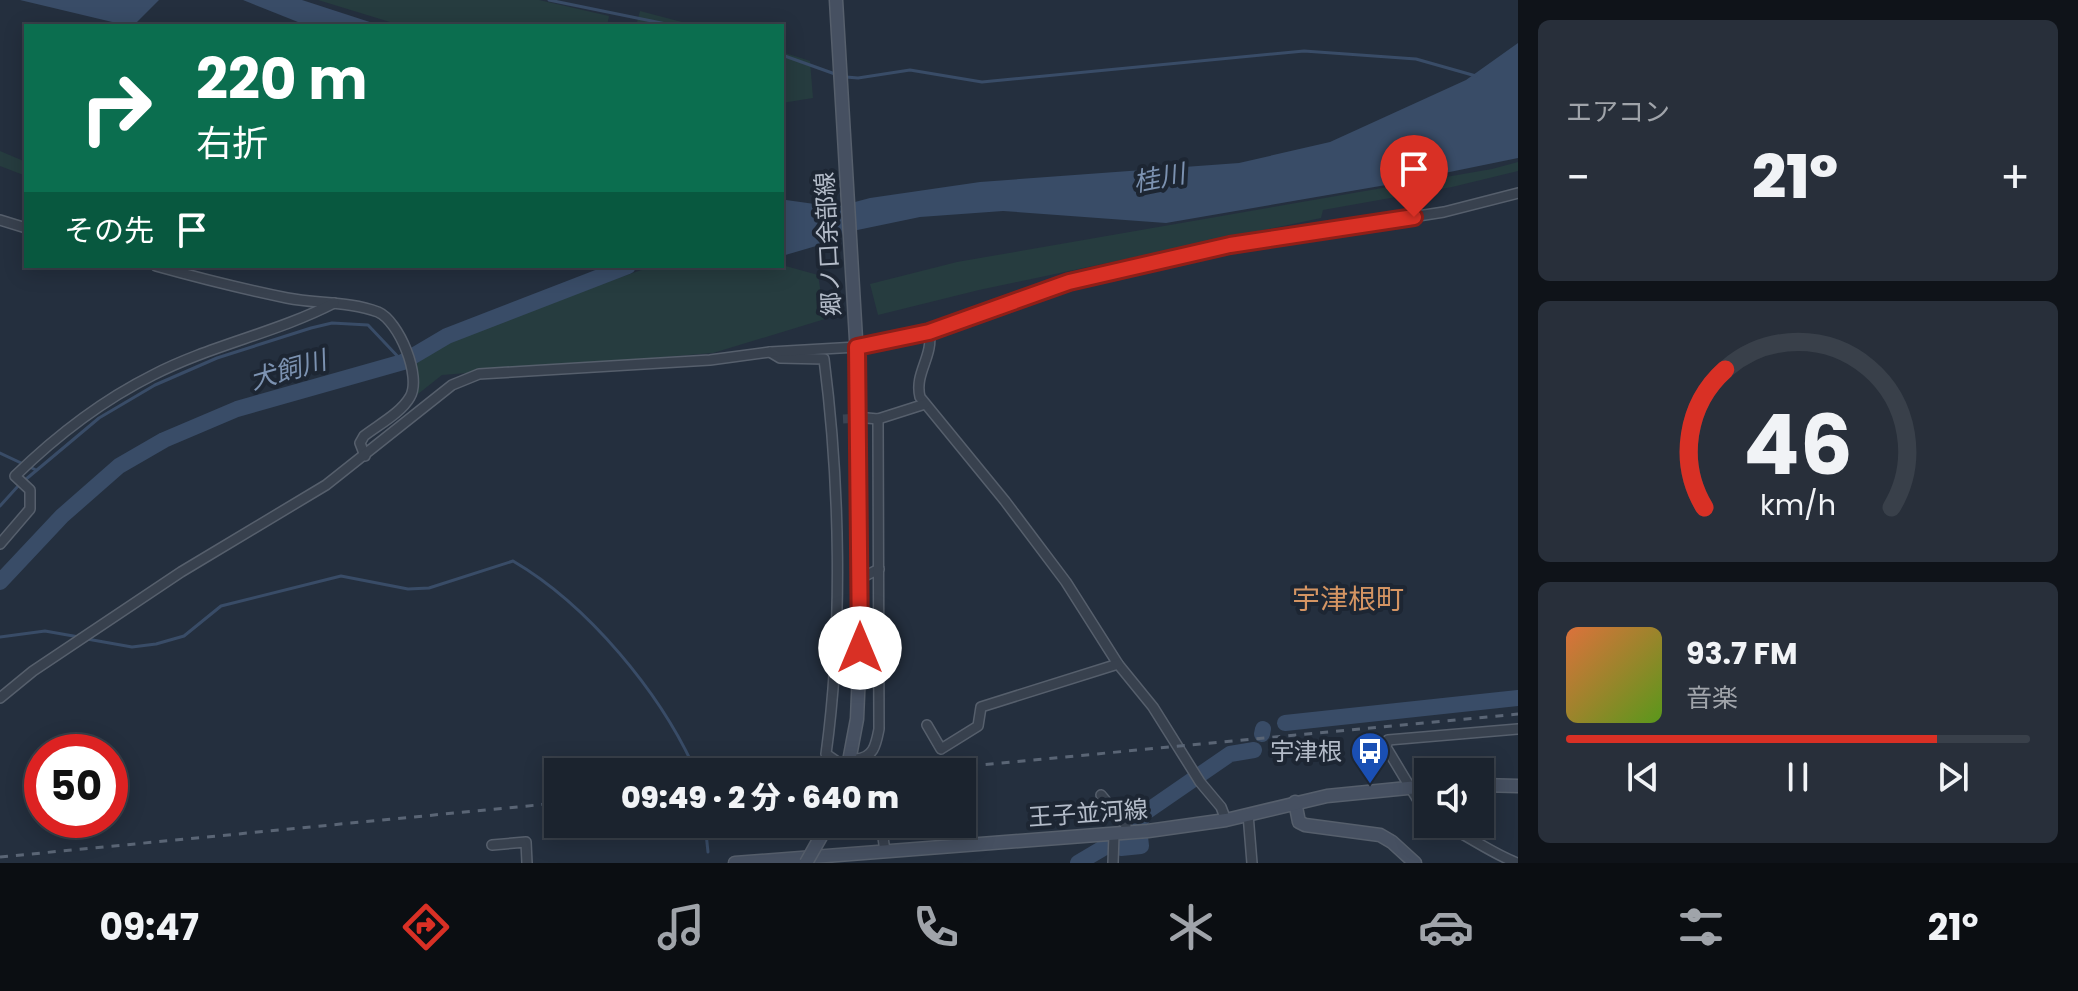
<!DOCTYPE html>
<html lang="ja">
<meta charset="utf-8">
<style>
:root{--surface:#1b232e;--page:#282f3a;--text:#f1f3f6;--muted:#a0a4aa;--line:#39404a;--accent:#d93025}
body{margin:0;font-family:Poppins,"Noto Sans JP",sans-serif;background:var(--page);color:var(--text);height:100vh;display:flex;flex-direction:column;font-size:30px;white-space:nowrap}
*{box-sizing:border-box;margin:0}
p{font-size:26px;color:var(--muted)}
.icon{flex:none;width:44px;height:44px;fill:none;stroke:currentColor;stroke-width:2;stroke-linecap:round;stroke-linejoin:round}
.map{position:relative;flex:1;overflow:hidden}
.sheet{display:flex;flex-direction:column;gap:20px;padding:20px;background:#0f1319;width:560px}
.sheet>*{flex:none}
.guide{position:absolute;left:24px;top:24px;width:760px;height:244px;border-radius:0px;box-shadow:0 4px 20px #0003,0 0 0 2px var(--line);background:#0b6e4f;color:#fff;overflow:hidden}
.buttons{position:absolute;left:1414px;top:758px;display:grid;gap:16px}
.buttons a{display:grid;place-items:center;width:80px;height:80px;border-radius:0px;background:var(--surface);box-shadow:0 4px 20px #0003,0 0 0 2px var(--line);font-size:40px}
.speed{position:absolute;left:24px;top:734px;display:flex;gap:16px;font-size:40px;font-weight:700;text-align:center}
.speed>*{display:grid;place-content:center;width:104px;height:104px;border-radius:50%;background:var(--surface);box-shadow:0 4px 20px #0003,0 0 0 2px var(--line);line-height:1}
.speed .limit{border:12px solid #d22;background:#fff;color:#111}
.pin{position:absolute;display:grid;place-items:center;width:68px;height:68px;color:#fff;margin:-82px -34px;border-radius:50% 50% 50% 0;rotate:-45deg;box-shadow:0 0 8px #0007}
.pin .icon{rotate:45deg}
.me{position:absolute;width:88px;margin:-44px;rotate:0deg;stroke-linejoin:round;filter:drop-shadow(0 0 6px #0008)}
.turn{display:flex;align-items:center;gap:28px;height:168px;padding:0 40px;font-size:36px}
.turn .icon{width:104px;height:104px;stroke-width:2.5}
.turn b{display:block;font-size:56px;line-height:68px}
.then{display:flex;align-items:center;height:76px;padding:0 40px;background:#0003;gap:16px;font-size:30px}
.big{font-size:60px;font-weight:800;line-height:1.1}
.sheet .tile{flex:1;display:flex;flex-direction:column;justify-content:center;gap:12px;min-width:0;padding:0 28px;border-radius:12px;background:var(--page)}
.sheet .dial{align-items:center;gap:0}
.dial svg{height:208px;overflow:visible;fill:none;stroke:var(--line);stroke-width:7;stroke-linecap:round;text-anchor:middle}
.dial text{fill:var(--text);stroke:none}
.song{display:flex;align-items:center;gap:24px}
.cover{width:96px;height:96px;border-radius:12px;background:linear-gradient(135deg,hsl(20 70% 55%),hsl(90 70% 35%))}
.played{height:8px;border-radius:4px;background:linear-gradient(90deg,var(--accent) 80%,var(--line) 80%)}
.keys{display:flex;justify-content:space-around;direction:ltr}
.heat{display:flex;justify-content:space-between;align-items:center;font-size:44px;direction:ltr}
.trip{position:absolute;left:544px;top:758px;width:432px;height:80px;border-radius:0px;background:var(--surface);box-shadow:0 4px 20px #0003,0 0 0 2px var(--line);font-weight:800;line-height:80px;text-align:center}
.tab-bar{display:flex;height:128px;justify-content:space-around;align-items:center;background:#0b0e12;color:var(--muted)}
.tab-bar .icon{width:56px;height:56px}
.tab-bar .active{color:var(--accent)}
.tab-bar b{font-size:36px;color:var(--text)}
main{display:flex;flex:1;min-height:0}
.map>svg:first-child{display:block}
</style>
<main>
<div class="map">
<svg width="1518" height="863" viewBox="0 0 1518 863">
<rect width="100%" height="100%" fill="#242f3e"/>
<g fill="#263c3f">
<path d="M318,0H539L609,16L607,26H403Z"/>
<path d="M640,11L697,26H636Z"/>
<path d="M782,52L810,61L813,98L782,103Z"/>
<path d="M0,151L26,162V176L0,166Z"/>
<path d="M1518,162V171L1452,187L1323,210L1321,218L979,290L878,315L870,284L957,262L1492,169Z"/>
<path d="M782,265L818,275L825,319L713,353L442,375L418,394L416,364L437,346L547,303L653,266Z"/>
</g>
<g fill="#394c67">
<path d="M20,0H159L133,26H129Z"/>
<path d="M243,0H302L382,26H308Z"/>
<path d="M1518,43V158L1386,185L1166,223L1003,211L920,217L843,233L840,239L782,256V203L786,200L836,207L870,198L980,182L1239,163L1330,142L1466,80Z"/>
</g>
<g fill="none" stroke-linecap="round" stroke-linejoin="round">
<g stroke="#394c67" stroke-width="3">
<path d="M549,0L676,26"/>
<path d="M782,55L835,74"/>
<path d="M846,77L858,78L910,70L982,82L1304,51L1416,59L1476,76"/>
<path d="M0,453L36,470"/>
<path d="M25,480L99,418L155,385L217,358L311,328L332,323L368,325L403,362"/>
<path d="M0,506L19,485"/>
<path d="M0,637L45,631L79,637"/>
<path d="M87,639L132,647L156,644L184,636L221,606L341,576L408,589L429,588L513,561C588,605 661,693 696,772"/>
<path d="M705,824L708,852"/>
</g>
<g stroke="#394c67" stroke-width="16">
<path d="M0,582L62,516L119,466L164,440L237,409L403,362L447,336L628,266"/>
<path d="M1285,723L1518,698"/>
<path d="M1262,734L1263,729"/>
<path d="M1121,848L1141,846L1139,827L1143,814L1230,754L1254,750"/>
<path d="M1078,863L1105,847"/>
</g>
<path stroke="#3a4453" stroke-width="9" stroke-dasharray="9 4.5" stroke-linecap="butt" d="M843,419L864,418"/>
<g stroke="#565f6c" stroke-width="12">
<g id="street">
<path d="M0,220L26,228"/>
<path d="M156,266C199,278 243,289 287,298C317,304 349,301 378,312C399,321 422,377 410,397C401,413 378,425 364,436L360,443L365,456"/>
<path d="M929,332C934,356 914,373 920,397L1005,501L1066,582L1118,664L1153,707L1200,782L1221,807L1226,820"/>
<path d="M770,352L780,358L824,359C840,483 843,629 826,754L836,761"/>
<path d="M867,418L878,419L925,404"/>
<path d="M0,544L30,509V490L15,476C56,436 101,401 153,375C211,345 276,333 334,303"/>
<path d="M867,575L879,569"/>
<path d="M0,698L33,671L181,572L326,485L452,385L479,374L710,360L770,352L857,347L929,332L1069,282L1230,245L1444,212L1518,193"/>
<path d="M927,725L941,749L978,726L981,707L1118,664"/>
<path d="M856,759C874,758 876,744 879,729L878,419"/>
<path d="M1101,795L1126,825L1125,833"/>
<path d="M1248,814L1252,863"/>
<path d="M1428,817L1386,747L1388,740L1518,729"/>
<path d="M881,824L885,851"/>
<path d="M1443,824C1469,836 1491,853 1517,863"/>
<path d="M492,845L526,842L527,863"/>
<path d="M1113,863L1114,834"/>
</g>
</g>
<g stroke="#565f6c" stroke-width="15">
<g id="secondary">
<path d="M836,0L859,390L860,648L857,719L847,772"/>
<path d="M1480,785L1518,786"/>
<path d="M1295,802L1299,822L1305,825L1380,835L1392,842L1415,863"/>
<path d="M735,863L1148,831L1226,820L1327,796L1428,786"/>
</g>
</g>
<use href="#street" stroke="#38414e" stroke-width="9"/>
<use href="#secondary" stroke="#465061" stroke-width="12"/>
<g stroke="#5a6575" stroke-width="3" stroke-dasharray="8 8" stroke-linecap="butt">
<path d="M906,772L1518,714"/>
<path d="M0,857L558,803"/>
</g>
<g stroke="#565f6c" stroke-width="15" stroke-linecap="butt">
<path id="secondary-bridge" d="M806,863L828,824"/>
</g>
<use href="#secondary-bridge" stroke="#465061" stroke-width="12"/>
</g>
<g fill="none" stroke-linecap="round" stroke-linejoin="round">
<g stroke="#8d1f18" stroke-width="20">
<path id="route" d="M860,648L857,347L929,332L1069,282L1230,245L1414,217"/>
</g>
<use href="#route" stroke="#d93025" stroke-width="14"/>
</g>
<defs>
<g id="bus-pin" transform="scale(2)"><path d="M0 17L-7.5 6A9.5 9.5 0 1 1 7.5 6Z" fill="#1a4fb4" stroke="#1d2633"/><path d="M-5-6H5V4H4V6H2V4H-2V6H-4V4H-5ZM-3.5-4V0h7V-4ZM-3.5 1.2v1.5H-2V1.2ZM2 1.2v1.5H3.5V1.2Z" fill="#fff"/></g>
</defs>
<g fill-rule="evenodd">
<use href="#bus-pin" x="1370" y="751"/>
</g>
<g text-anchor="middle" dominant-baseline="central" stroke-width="8" stroke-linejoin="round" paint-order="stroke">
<g font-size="24" fill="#b4bcc9" stroke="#1d2633">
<text transform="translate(828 244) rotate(-93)">郷ノ口余部線</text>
<text transform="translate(1088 813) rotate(-4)">王子並河線</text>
</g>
<g font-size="24" fill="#b4bcc9" stroke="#1d2633" text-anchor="end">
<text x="1342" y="751">宇津根</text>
</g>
<g font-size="26" font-style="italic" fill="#7c92b1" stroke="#1d2633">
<text transform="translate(1159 178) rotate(-11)">桂川</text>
<text transform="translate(288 370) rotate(-16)">犬飼川</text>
</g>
<g font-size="28" fill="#d59563" stroke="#1d2633">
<text x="1348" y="599">宇津根町</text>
</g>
</g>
</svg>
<div class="buttons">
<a><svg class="icon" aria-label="sound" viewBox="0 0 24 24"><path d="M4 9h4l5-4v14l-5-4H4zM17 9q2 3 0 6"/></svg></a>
</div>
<div class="speed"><div class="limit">50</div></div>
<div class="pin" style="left:1414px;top:217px;background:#d93025"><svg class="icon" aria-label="arrive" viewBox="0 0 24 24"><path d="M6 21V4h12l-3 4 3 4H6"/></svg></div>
<svg class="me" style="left:860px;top:648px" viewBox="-20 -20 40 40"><circle r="19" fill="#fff"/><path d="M0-13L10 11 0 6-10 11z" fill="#d93025"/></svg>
<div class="trip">09:49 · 2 分 · 640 m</div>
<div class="guide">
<div class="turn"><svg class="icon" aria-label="right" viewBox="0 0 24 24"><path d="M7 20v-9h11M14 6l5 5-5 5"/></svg><div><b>220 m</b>右折</div></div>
<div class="then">その先<svg class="icon" aria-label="arrive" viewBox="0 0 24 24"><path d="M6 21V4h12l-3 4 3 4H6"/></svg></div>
</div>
</div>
<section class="sheet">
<div class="tile"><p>エアコン</p>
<div class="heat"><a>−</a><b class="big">21°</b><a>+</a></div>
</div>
<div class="tile dial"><svg viewBox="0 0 100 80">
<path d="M14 69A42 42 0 1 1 86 69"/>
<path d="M14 69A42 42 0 0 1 22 16" stroke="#d93025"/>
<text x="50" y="56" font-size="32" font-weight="700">46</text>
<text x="50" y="72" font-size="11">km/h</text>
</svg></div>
<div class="tile">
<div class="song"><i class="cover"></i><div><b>93.7 FM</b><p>音楽</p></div></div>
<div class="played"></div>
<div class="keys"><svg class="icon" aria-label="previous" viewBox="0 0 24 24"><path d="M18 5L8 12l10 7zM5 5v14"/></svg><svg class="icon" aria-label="pause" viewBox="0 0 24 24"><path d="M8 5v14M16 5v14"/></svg><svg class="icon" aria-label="next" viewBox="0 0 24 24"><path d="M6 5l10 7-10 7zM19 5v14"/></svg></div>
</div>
</section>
</main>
<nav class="tab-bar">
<b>09:47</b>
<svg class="icon active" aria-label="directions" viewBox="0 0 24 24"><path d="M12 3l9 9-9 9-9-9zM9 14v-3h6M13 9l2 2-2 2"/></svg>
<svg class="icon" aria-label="music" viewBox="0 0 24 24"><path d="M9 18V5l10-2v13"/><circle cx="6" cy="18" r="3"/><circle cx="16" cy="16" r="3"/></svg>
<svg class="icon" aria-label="phone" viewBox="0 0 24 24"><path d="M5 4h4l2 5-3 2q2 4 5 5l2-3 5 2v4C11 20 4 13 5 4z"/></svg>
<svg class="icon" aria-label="climate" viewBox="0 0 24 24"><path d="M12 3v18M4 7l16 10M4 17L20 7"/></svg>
<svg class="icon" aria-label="car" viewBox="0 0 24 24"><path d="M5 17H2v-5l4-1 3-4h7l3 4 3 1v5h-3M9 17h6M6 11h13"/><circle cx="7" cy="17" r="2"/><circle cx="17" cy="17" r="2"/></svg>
<svg class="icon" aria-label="filters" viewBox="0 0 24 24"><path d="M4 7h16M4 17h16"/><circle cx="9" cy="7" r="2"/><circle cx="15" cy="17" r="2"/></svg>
<b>21°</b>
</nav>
